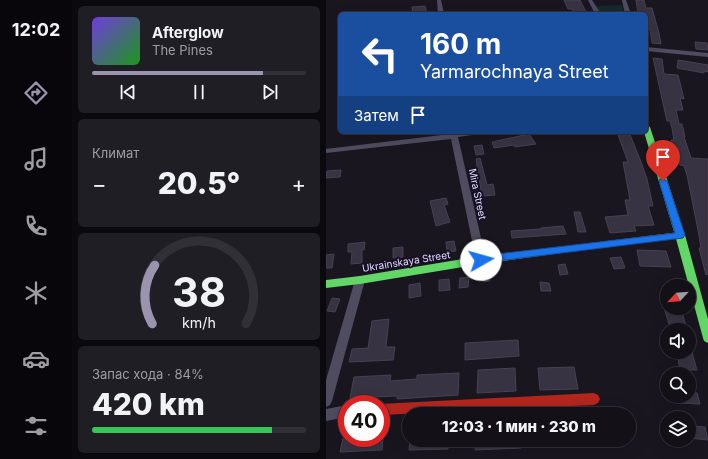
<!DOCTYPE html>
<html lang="ru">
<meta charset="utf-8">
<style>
:root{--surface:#131018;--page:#201e25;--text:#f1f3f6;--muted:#9d9da2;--line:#323037;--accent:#9b94af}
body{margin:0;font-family:Inter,sans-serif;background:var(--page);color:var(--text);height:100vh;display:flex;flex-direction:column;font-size:15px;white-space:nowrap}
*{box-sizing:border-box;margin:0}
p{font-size:13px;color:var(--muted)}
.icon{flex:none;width:22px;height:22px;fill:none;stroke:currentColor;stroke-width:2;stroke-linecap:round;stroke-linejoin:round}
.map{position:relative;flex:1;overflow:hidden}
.sheet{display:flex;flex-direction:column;gap:6px;padding:6px;background:#0a090d;width:254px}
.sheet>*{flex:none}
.hud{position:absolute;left:12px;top:12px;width:310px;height:122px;border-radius:6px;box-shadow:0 4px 16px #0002,0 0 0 1px var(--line);background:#1a4fa0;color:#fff;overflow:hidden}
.needle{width:26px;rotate:244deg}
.controls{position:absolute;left:334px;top:279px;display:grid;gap:8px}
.controls a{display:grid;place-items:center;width:36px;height:36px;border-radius:50%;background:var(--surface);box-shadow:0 4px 16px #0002,0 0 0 1px var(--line);font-size:20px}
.speed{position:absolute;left:12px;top:395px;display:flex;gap:8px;font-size:20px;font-weight:700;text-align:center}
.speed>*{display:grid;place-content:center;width:52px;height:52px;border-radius:50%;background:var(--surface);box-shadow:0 4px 16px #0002,0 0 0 1px var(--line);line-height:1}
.speed .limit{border:6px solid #d22;background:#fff;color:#111}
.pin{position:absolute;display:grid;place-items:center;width:34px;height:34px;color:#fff;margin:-41px -17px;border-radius:50% 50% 50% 0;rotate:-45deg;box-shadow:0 0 4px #0007}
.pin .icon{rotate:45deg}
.me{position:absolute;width:44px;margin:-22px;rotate:83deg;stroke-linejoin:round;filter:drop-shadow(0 0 3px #0008)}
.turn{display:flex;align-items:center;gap:14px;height:84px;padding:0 16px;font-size:18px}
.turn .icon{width:52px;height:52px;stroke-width:2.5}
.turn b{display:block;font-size:28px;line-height:34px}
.then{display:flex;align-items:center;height:38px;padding:0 16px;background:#0003;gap:8px;font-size:15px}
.big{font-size:30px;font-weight:800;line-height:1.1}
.sheet .card{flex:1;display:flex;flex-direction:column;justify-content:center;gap:6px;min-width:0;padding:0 14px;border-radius:6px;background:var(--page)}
.sheet .dial{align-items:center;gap:0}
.dial svg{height:104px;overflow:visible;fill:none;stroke:var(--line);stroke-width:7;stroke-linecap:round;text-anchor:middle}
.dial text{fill:var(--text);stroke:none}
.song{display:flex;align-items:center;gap:12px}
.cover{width:48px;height:48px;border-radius:6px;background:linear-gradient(135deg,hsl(260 70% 55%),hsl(120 70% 35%))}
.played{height:4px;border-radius:2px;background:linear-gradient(90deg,var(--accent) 80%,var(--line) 80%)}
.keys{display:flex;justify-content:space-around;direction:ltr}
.heat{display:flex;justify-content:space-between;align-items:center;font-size:22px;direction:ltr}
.charge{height:6px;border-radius:3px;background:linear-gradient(90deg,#34c759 84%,var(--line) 0)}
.trip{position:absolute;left:76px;top:407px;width:234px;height:40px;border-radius:20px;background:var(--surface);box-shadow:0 4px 16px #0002,0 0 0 1px var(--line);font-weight:800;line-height:40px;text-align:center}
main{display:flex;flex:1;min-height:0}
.tab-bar{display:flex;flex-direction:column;width:72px;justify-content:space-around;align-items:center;background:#08060a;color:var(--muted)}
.tab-bar .icon{width:28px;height:28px}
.tab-bar .current{color:var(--accent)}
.tab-bar b{font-size:18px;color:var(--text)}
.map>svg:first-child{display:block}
</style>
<main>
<nav class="tab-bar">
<b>12:02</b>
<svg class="icon current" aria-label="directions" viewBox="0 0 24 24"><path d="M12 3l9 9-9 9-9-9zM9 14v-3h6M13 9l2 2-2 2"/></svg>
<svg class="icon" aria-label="music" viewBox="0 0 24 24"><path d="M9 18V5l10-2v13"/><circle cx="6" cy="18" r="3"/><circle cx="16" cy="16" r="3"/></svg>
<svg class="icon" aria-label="phone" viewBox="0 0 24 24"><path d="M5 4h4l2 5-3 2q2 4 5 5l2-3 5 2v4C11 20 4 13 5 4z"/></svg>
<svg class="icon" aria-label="climate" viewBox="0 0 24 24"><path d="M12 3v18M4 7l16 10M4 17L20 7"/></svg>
<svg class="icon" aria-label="car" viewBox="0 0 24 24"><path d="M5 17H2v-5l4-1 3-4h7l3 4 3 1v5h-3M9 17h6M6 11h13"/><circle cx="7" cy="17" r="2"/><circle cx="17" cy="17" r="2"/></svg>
<svg class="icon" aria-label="filters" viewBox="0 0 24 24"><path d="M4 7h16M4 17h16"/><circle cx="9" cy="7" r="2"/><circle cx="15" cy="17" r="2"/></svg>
</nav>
<section class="sheet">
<div class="card">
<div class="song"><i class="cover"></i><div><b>Afterglow</b><p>The Pines</p></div></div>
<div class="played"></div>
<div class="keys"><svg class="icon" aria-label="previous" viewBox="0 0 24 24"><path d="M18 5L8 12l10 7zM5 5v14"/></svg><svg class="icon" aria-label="pause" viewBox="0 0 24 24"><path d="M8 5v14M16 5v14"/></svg><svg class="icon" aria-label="next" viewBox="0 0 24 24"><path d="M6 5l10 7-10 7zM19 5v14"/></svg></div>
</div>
<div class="card"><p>Климат</p>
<div class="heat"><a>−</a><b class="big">20.5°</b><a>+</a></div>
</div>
<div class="card dial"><svg viewBox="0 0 100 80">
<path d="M14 69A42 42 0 1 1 86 69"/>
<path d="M14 69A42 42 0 0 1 16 24" stroke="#9b94af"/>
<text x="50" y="56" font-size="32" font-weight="700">38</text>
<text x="50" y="72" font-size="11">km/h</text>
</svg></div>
<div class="card"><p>Запас хода · 84%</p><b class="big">420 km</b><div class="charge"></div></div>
</section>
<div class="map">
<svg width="382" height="459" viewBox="0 0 382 459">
<rect width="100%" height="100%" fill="#191620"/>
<path fill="#15292c" d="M296,5L298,14H274L269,6Z"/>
<g fill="#383342" stroke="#464153">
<path d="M238,0H254L260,12L248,13L246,9H242Z"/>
<path d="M310,0H318L320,8H326L333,33L335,44L326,43L324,30L320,25V14H312Z"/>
<path d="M99,6L101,14H87L86,7Z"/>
<path d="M369,42L381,43L382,50L370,49Z"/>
<path d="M327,58L336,59L338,74L352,75L358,99L354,98L357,110H350L353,124H356L359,137H358L365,158L382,159V274L380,275L373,248H375L372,230L361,175L358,166L354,165L345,140H348L346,128L344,121H341Z"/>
<path d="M352,60L382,65V72L378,71V73L351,68Z"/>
<path d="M291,132H303L315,162L321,179L327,206H322L328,225L308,226L310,231L284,233L279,217L302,215L299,200H304L297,162H302Z"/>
<path d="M203,134L210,144L189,147L188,145L168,148L166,142Z"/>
<path d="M156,145L158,154L150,155L148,146Z"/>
<path d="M154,158L161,185L167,184L169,195L156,196L150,159Z"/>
<path d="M15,170L14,177L0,178L1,171Z"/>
<path d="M120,198L122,204L118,205L124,222L110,226L104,201Z"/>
<path d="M248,212H254L260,232H252Z"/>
<path d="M237,226L240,234L186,238L185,231L215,229V228Z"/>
<path d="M128,241L130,251L121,252L120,242Z"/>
<path d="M39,242L38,250H36V263L25,264L26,252H22V244Z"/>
<path d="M77,247V257L67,258V248Z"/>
<path d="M311,250L340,251L345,267L314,266Z"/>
<path d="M8,254L6,268H0V255Z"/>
<path d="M295,257L299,268L288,269L284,258Z"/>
<path d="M239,264L242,274L234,275L232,265Z"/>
<path d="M162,270L164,281L157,282L155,271Z"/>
<path d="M143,277L142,287L133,288L134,278Z"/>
<path d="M123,279L124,290L113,291V280Z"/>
<path d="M214,282L223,283L225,291H215Z"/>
<path d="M94,283L95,296L83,298V285Z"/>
<path d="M6,298L14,299L9,312L1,311Z"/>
<path d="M338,308H355L361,330H345Z"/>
<path d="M63,319L60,347H69L67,360L23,362L26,349L42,348L46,321Z"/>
<path d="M192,340L193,356L139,360V343Z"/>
<path d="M353,352H366L371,370H354L352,359H355Z"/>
<path d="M248,367L252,389L214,390L212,368Z"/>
<path d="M189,368L190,391L151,393L152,370Z"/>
<path d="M133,373L132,395L71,399V396L24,398L28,377L65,375L64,381L91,379V375Z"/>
<path d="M363,392L371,393L374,404L352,403L351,396H363Z"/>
<path d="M363,426L379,427L382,440L363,438Z"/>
<path d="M17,438H57L56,450L14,452Z"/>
<path d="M84,440H123L122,449L83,450Z"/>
<path d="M150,440H195V448L149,450Z"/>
</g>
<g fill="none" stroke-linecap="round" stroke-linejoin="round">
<g fill="#4f4c60" fill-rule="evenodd">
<path d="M111,0H115L118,14H112Z"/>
<path d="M262,0H266L275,14H269Z"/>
<path d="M296,0H300L305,14H299Z"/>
<path d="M320,47L382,53V57L320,51Z"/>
<path d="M123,132H131V133L154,132L153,134L132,137L160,260L158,263H152L150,260L125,139L0,153V149L124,134Z"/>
<path d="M34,276L37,277L39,280L6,401L4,405L0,407V380L29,280L31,277Z"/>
<path d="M21,405V417L0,421V409Z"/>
</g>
<g fill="#63d668" fill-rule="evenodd">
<path d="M320,125L324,127L359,235L382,319V343L378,341L377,338L349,235L318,132H320Z"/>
<path d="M257,244L260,245L262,247L260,249L257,250L155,264L34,284L0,288V280L34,276L155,256Z"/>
</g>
<path fill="#ff974d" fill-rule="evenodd" d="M354,232L359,235L354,238L257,250L254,249L252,247L254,245L257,244Z"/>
<path fill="#b3261e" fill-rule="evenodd" d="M268,393L272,395L274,399L272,403L268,405L55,415V404H53Z"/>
</g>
<path fill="#1a73e8" stroke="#114b97" d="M334,179H337L341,181L359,235L357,238L155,263L150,260L155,256L349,233L333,181Z"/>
<g text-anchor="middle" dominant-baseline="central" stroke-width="4" stroke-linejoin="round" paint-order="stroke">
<g font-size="10" fill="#e1d8fc" stroke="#171125">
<text transform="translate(152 194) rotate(78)">Mira Street</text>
<text transform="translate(80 261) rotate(-9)">Ukrainskaya Street</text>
</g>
</g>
</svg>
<div class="controls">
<a><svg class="needle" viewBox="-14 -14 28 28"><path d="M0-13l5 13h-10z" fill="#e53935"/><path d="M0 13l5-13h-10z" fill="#9d9da2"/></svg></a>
<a><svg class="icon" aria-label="sound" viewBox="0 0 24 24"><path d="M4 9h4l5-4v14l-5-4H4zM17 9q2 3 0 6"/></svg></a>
<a><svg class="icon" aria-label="search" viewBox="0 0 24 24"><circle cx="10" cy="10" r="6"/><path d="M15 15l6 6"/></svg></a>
<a><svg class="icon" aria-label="layers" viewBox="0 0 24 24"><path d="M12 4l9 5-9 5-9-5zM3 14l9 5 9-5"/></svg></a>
</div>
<div class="speed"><div class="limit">40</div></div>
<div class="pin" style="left:337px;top:181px;background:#d93025"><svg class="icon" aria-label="arrive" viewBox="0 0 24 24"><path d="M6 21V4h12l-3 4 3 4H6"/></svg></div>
<svg class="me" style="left:155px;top:260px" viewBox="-20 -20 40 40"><circle r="19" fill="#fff"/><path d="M0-13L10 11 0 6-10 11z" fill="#1a73e8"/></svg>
<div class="trip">12:03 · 1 мин · 230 m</div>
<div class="hud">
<div class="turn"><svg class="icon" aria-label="left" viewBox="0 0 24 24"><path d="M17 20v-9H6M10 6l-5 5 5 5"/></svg><div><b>160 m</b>Yarmarochnaya Street</div></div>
<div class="then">Затем<svg class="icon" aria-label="arrive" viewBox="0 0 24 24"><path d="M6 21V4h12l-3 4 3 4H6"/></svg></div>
</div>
</div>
</main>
